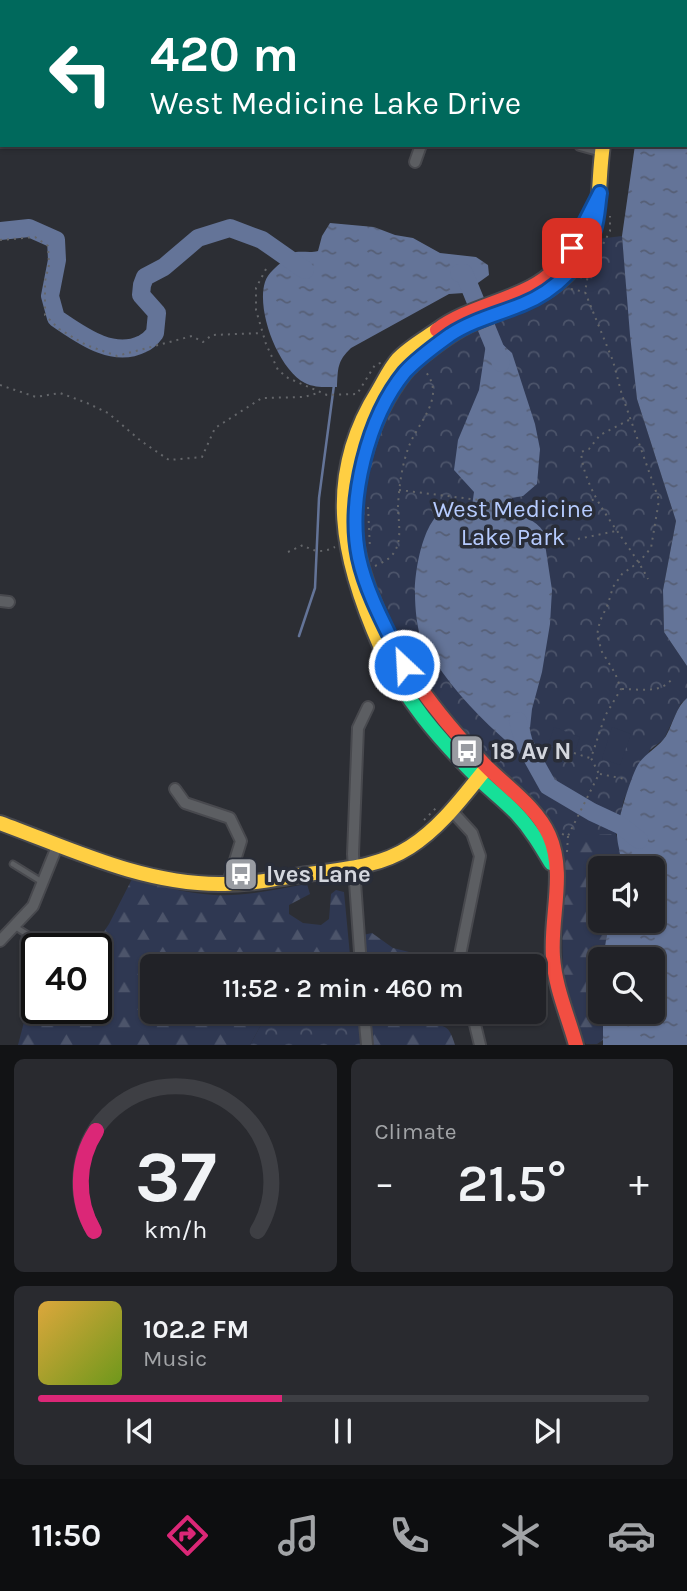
<!DOCTYPE html>
<meta charset="utf-8">
<style>
:root{--surface:#212227;--page:#292a2f;--text:#f1f3f6;--muted:#a2a4a7;--line:#3e3f44;--accent:#db2777}
body{margin:0;font-family:Karla,sans-serif;background:var(--page);color:var(--text);height:100vh;display:flex;flex-direction:column;font-size:26px;white-space:nowrap}
*{box-sizing:border-box;margin:0}
p{font-size:23px;color:var(--muted)}
.icon{flex:none;width:38px;height:38px;fill:none;stroke:currentColor;stroke-width:2;stroke-linecap:round;stroke-linejoin:round}
.map{position:relative;height:1045px;overflow:hidden}
.details{display:flex;flex-direction:column;gap:14px;padding:14px;background:#121315;flex:1}
.details>*{flex:none}
.banner{position:absolute;left:0px;top:0px;width:688px;height:147px;box-shadow:0 2px 5px #0004,0 0 0 2px var(--line);background:#00695c;color:#fff;overflow:hidden}
.tools{position:absolute;left:588px;top:856px;display:grid;gap:14px}
.tools a{display:grid;place-items:center;width:77px;height:77px;border-radius:10px;background:var(--surface);box-shadow:0 2px 5px #0004,0 0 0 2px var(--line);font-size:35px}
.speed{position:absolute;left:21px;top:933px;display:flex;gap:14px;font-size:35px;font-weight:700;text-align:center}
.speed>*{display:grid;place-content:center;width:91px;height:91px;border-radius:50%;background:var(--surface);box-shadow:0 2px 5px #0004,0 0 0 2px var(--line);line-height:1}
.speed .limit{border:4px solid #111;border-radius:10px;background:#fff;color:#111}
.pin{position:absolute;display:grid;place-items:center;width:60px;height:60px;color:#fff;margin:-30px;border-radius:14px;box-shadow:0 4px 10px #0006}
.me{position:absolute;width:77px;margin:-38px;rotate:335deg;stroke-linejoin:round;filter:drop-shadow(0 0 5px #0008)}
.turn{display:flex;align-items:center;gap:24px;height:147px;padding:0 35px;font-size:32px}
.turn .icon{width:91px;height:91px;stroke-width:2.5}
.turn b{display:block;font-size:49px;line-height:60px}
.big{font-size:52px;font-weight:600;line-height:1.1}
.details .tile{flex:1;display:flex;flex-direction:column;justify-content:center;gap:10px;min-width:0;padding:0 24px;border-radius:10px;background:var(--page)}
.details .dial{align-items:center;gap:0}
.dial svg{height:182px;overflow:visible;fill:none;stroke:var(--line);stroke-width:7;stroke-linecap:round;text-anchor:middle}
.dial text{fill:var(--text);stroke:none}
.song{display:flex;align-items:center;gap:21px}
.cover{width:84px;height:84px;border-radius:10px;background:linear-gradient(135deg,hsl(40 70% 55%),hsl(80 70% 35%))}
.played{height:7px;border-radius:4px;background:linear-gradient(90deg,var(--accent) 40%,var(--line) 40%)}
.keys{display:flex;justify-content:space-around;direction:ltr}
.heat{display:flex;justify-content:space-between;align-items:center;font-size:38px;direction:ltr}
.details .tiles{flex:1;display:grid;gap:14px;grid-template-columns:1fr 1fr}
.tile:last-child{grid-column:span 2}
.trip{position:absolute;left:140px;top:954px;width:406px;height:70px;border-radius:10px;background:var(--surface);box-shadow:0 2px 5px #0004,0 0 0 2px var(--line);font-weight:600;line-height:70px;text-align:center}
.tab-bar{display:flex;height:112px;justify-content:space-around;align-items:center;background:#0d0e10;color:var(--muted)}
.tab-bar .icon{width:49px;height:49px}
.tab-bar .selected{color:var(--accent)}
.tab-bar b{font-size:32px;color:var(--text)}
.map>svg:first-child{display:block}
</style>
<div class="map">
<svg width="687" height="1045" viewBox="0 0 687 1045">
<defs>
<pattern id="forest-firs" width="22" height="20" patternUnits="userSpaceOnUse" patternTransform="scale(1.75)"><rect width="22" height="20" fill="#2f3852"/><path d="M5 1l3.5 6h-7zM16 11l3.5 6h-7z" fill="#4c546a"/></pattern>
<pattern id="park-crowns" width="20" height="18" patternUnits="userSpaceOnUse" patternTransform="scale(1.75)"><rect width="20" height="18" fill="#2f3852"/><path d="M2 6a3 3 0 1 1 6 0M12 15a3 3 0 1 1 6 0" fill="none" stroke="#4c546a"/></pattern>
<pattern id="water-ripples" width="26" height="14" patternUnits="userSpaceOnUse" patternTransform="scale(1.75)"><rect width="26" height="14" fill="#647498"/><path d="M2 4q2-2 4 0t4 0M15 11q2-2 4 0t4 0" fill="none" stroke="#565f76"/></pattern>
</defs>
<rect width="100%" height="100%" fill="#2c2e34"/>
<g fill="url(#forest-firs)">
<path d="M611,833L616,834L622,854L619,868H600V920L609,921L603,959H600V1012H603V1040L597,1044H586C552,1001 566,923 562,872C561,860 554,847 550,836Z"/>
<path d="M132,879C159,886 186,893 214,895C244,897 277,889 307,884L310,894L289,905V914L303,923L321,925L329,919L331,894L336,890L344,892L351,966H152V1012H268L250,1045H18L24,1022L37,1002V1008H96V948H93L109,924Z"/>
<path d="M372,933L393,948L429,957L432,966H365L363,935Z"/>
<path d="M368,1012H420L425,1023C445,1026 449,1024 455,1045H371Z"/>
</g>
<g fill="url(#park-crowns)">
<path d="M622,236L637,399L676,521L663,590L664,632L687,666V698L681,703L664,739L650,750L624,799L616,834L550,836L404,665L360,560L361,472L404,374L450,335L539,297L590,240Z"/>
<path d="M268,1012H368L371,1045H250Z"/>
</g>
<g fill="#2f3852">
<path d="M554,727L580,737L574,754L548,745Z"/>
<path d="M612,727L631,734L620,765L602,759Z"/>
</g>
<g fill="url(#water-ripples)">
<path d="M667,0H687V666L664,632L663,590L676,521L637,399L630,335L622,236L635,145H686V2H666Z"/>
<path d="M330,223L374,227L395,235L413,238L440,253L476,257L488,265L489,275L464,293L449,294L351,348C337,361 338,369 337,387C326,387 315,388 305,383C278,369 256,310 265,282C268,273 276,267 283,261C286,259 292,253 296,252C303,251 311,253 318,251L322,236Z"/>
<path d="M497,339L512,353L535,424L540,449L537,484L523,496L512,498L511,509C522,517 536,520 543,531L552,590L550,624L542,672L532,709L529,737L513,747C483,721 456,694 434,660C430,655 424,648 422,642C417,629 415,608 415,594C414,570 427,492 462,512L472,506L474,492L454,470L458,440L479,390L486,344Z"/>
<path d="M687,698V1045H603V1012H653V959H603L609,921L653,920V868H619C622,851 618,850 617,836C616,824 632,773 639,763C646,753 660,746 666,736C673,724 676,707 687,698Z"/>
</g>
<g fill="none" stroke-linecap="round" stroke-linejoin="round">
<path stroke="#647498" stroke-width="2.5" d="M299,636L315,588L319,498L334,385"/>
<g stroke="#647498" stroke-width="18">
<path d="M0,231L29,228L56,240L57,260L50,296L56,318C80,334 112,359 142,344C147,342 152,337 155,333L157,313L141,295L142,285L145,277L164,267L198,238L230,228L262,240L305,270"/>
<path d="M459,273H464L501,363"/>
<path d="M518,721L524,743L548,786L592,812L620,825L639,840"/>
</g>
<g stroke="#48494e" stroke-width="9">
<g id="lane">
<path d="M13,864L42,882"/>
<path d="M14,926L49,948"/>
</g>
</g>
<g stroke="#48494e" stroke-width="14">
<g id="street">
<path d="M434,0L435,2"/>
<path d="M319,2V0"/>
<path d="M532,2V0"/>
<path d="M580,145L602,151"/>
<path d="M415,162L421,145"/>
<path d="M0,601L9,602"/>
<path d="M175,789L185,803L230,818L241,841L228,883"/>
<path d="M451,810L472,833L480,856L460,955L462,966"/>
<path d="M0,941L33,906L58,844"/>
<path d="M361,966L353,854L358,728L368,707"/>
<path d="M364,1012L367,1045"/>
<path d="M472,1012L480,1045"/>
</g>
</g>
<g stroke="#48494e" stroke-width="18">
<path id="fast" d="M381,648C403,698 439,739 477,777C490,790 505,801 517,814C531,829 541,846 551,863"/>
</g>
<g stroke="#48494e" stroke-width="18">
<g id="slow">
<path d="M642,2L643,0"/>
<path d="M370,592C363,572 356,551 355,529C353,477 372,416 404,374C415,360 447,337 463,328C499,309 548,302 574,267C605,227 596,191 603,145"/>
<path d="M381,648C342,560 323,478 378,391C384,381 390,368 398,359C408,348 424,339 437,330"/>
<path d="M0,823C71,849 142,884 219,884C249,885 279,878 308,874C344,869 379,867 410,847C440,828 462,798 484,771"/>
</g>
</g>
<g stroke="#48494e" stroke-width="18">
<g id="jam">
<path d="M437,330C468,306 520,300 549,275C569,257 581,231 594,207"/>
<path d="M370,592C394,659 435,713 484,764C505,786 536,806 549,835C566,873 550,917 553,957C555,987 568,1016 576,1045"/>
</g>
</g>
<g stroke="#64666a" stroke-width="2" stroke-dasharray="2 5" stroke-linecap="butt">
<path d="M0,240L35,237L48,246L49,265L45,281V315L59,329L86,345L117,356L192,336L203,342L212,335L263,333"/>
<path d="M600,250L610,231V216"/>
<path d="M266,269L256,288V310L266,344L278,370L288,378L327,395L357,394L375,365L383,362"/>
<path d="M571,289L585,292"/>
<path d="M0,385L36,397L60,393L87,403L108,413L141,441L169,460L202,457L215,428L262,398L304,397L318,393"/>
<path d="M629,420L600,435L589,449L581,452C585,499 627,538 648,579"/>
<path d="M399,490L551,509L570,510L597,498"/>
<path d="M368,507L370,548"/>
<path d="M578,539L616,531"/>
<path d="M288,552L303,545C314,552 323,553 335,547"/>
<path d="M375,566C384,562 392,558 396,549C402,536 398,519 398,506C399,487 402,464 409,446C418,422 447,397 425,371"/>
<path d="M622,689C640,689 660,694 672,679"/>
<path d="M574,753L590,758"/>
<path d="M600,774L625,779"/>
<path d="M424,820L437,807"/>
<path d="M562,834L568,836L599,774L591,758L605,716L621,689L615,673L602,652L597,635L600,621L608,604L613,587L622,574L639,562L651,548L659,500L622,395L613,361L585,292L589,269"/>
<path d="M567,852L568,836"/>
</g>
<use href="#lane" stroke="#5c5e62" stroke-width="5"/>
<use href="#street" stroke="#5c5e62" stroke-width="10"/>
<use href="#fast" stroke="#16e098" stroke-width="14"/>
<use href="#slow" stroke="#ffcf43" stroke-width="14"/>
<use href="#jam" stroke="#f24e42" stroke-width="14"/>
</g>
<g fill="none" stroke-linecap="round" stroke-linejoin="round">
<g stroke="#114b97" stroke-width="18">
<path id="route" d="M404,665C388,631 367,595 359,558C347,500 368,417 405,372C417,359 436,345 450,335C473,320 499,314 523,304C555,291 584,263 594,230C598,218 598,205 600,193L572,248"/>
</g>
<use href="#route" stroke="#1a73e8" stroke-width="12"/>
</g>
<defs>
<g id="bus-square" transform="scale(1.75)"><rect x="-9" y="-9" width="18" height="18" rx="4" fill="#999ca2" stroke="#292d38"/><path d="M-5-6H5V4H4V6H2V4H-2V6H-4V4H-5ZM-3.5-4V0h7V-4ZM-3.5 1.2v1.5H-2V1.2ZM2 1.2v1.5H3.5V1.2Z" fill="#fff"/></g>
</defs>
<g fill-rule="evenodd">
<use href="#bus-square" x="467" y="751"/>
<use href="#bus-square" x="241" y="874"/>
</g>
<g text-anchor="middle" dominant-baseline="central" stroke-width="7" stroke-linejoin="round" paint-order="stroke">
<g font-size="24" fill="#b6cbfe" stroke="#292d38">
<text x="513" y="509">West Medicine<tspan x="513" dy="28">Lake Park</tspan></text>
</g>
<g font-size="24" font-weight="bold" fill="#d4d7de" stroke="#292d38" text-anchor="start">
<text x="491" y="751">18 Av N</text>
<text x="266" y="874">Ives Lane</text>
</g>
</g>
</svg>
<div class="tools">
<a><svg class="icon" aria-label="sound" viewBox="0 0 24 24"><path d="M4 9h4l5-4v14l-5-4H4zM17 9q2 3 0 6"/></svg></a>
<a><svg class="icon" aria-label="search" viewBox="0 0 24 24"><circle cx="10" cy="10" r="6"/><path d="M15 15l6 6"/></svg></a>
</div>
<div class="speed"><div class="limit">40</div></div>
<div class="pin" style="left:572px;top:248px;background:#d93025"><svg class="icon" aria-label="arrive" viewBox="0 0 24 24"><path d="M6 21V4h12l-3 4 3 4H6"/></svg></div>
<svg class="me" style="left:404px;top:665px" viewBox="-20 -20 40 40"><circle r="17" fill="#1a73e8" stroke="#fff" stroke-width="3"/><path d="M0-11L8 9 0 5-8 9z" fill="#fff"/></svg>
<div class="trip">11:52 · 2 min · 460 m</div>
<div class="banner">
<div class="turn"><svg class="icon" aria-label="left" viewBox="0 0 24 24"><path d="M17 20v-9H6M10 6l-5 5 5 5"/></svg><div><b>420 m</b>West Medicine Lake Drive</div></div>
</div>
</div>
<section class="details">
<div class="tiles">
<div class="tile dial"><svg viewBox="0 0 100 80">
<path d="M14 69A42 42 0 1 1 86 69"/>
<path d="M14 69A42 42 0 0 1 15 25" stroke="#db2777"/>
<text x="50" y="56" font-size="32" font-weight="700">37</text>
<text x="50" y="72" font-size="11">km/h</text>
</svg></div>
<div class="tile"><p>Climate</p>
<div class="heat"><a>−</a><b class="big">21.5°</b><a>+</a></div>
</div>
<div class="tile">
<div class="song"><i class="cover"></i><div><b>102.2 FM</b><p>Music</p></div></div>
<div class="played"></div>
<div class="keys"><svg class="icon" aria-label="previous" viewBox="0 0 24 24"><path d="M18 5L8 12l10 7zM5 5v14"/></svg><svg class="icon" aria-label="pause" viewBox="0 0 24 24"><path d="M8 5v14M16 5v14"/></svg><svg class="icon" aria-label="next" viewBox="0 0 24 24"><path d="M6 5l10 7-10 7zM19 5v14"/></svg></div>
</div>
</div>
</section>
<nav class="tab-bar">
<b>11:50</b>
<svg class="icon selected" aria-label="directions" viewBox="0 0 24 24"><path d="M12 3l9 9-9 9-9-9zM9 14v-3h6M13 9l2 2-2 2"/></svg>
<svg class="icon" aria-label="music" viewBox="0 0 24 24"><path d="M9 18V5l10-2v13"/><circle cx="6" cy="18" r="3"/><circle cx="16" cy="16" r="3"/></svg>
<svg class="icon" aria-label="phone" viewBox="0 0 24 24"><path d="M5 4h4l2 5-3 2q2 4 5 5l2-3 5 2v4C11 20 4 13 5 4z"/></svg>
<svg class="icon" aria-label="climate" viewBox="0 0 24 24"><path d="M12 3v18M4 7l16 10M4 17L20 7"/></svg>
<svg class="icon" aria-label="car" viewBox="0 0 24 24"><path d="M5 17H2v-5l4-1 3-4h7l3 4 3 1v5h-3M9 17h6M6 11h13"/><circle cx="7" cy="17" r="2"/><circle cx="17" cy="17" r="2"/></svg>
</nav>
